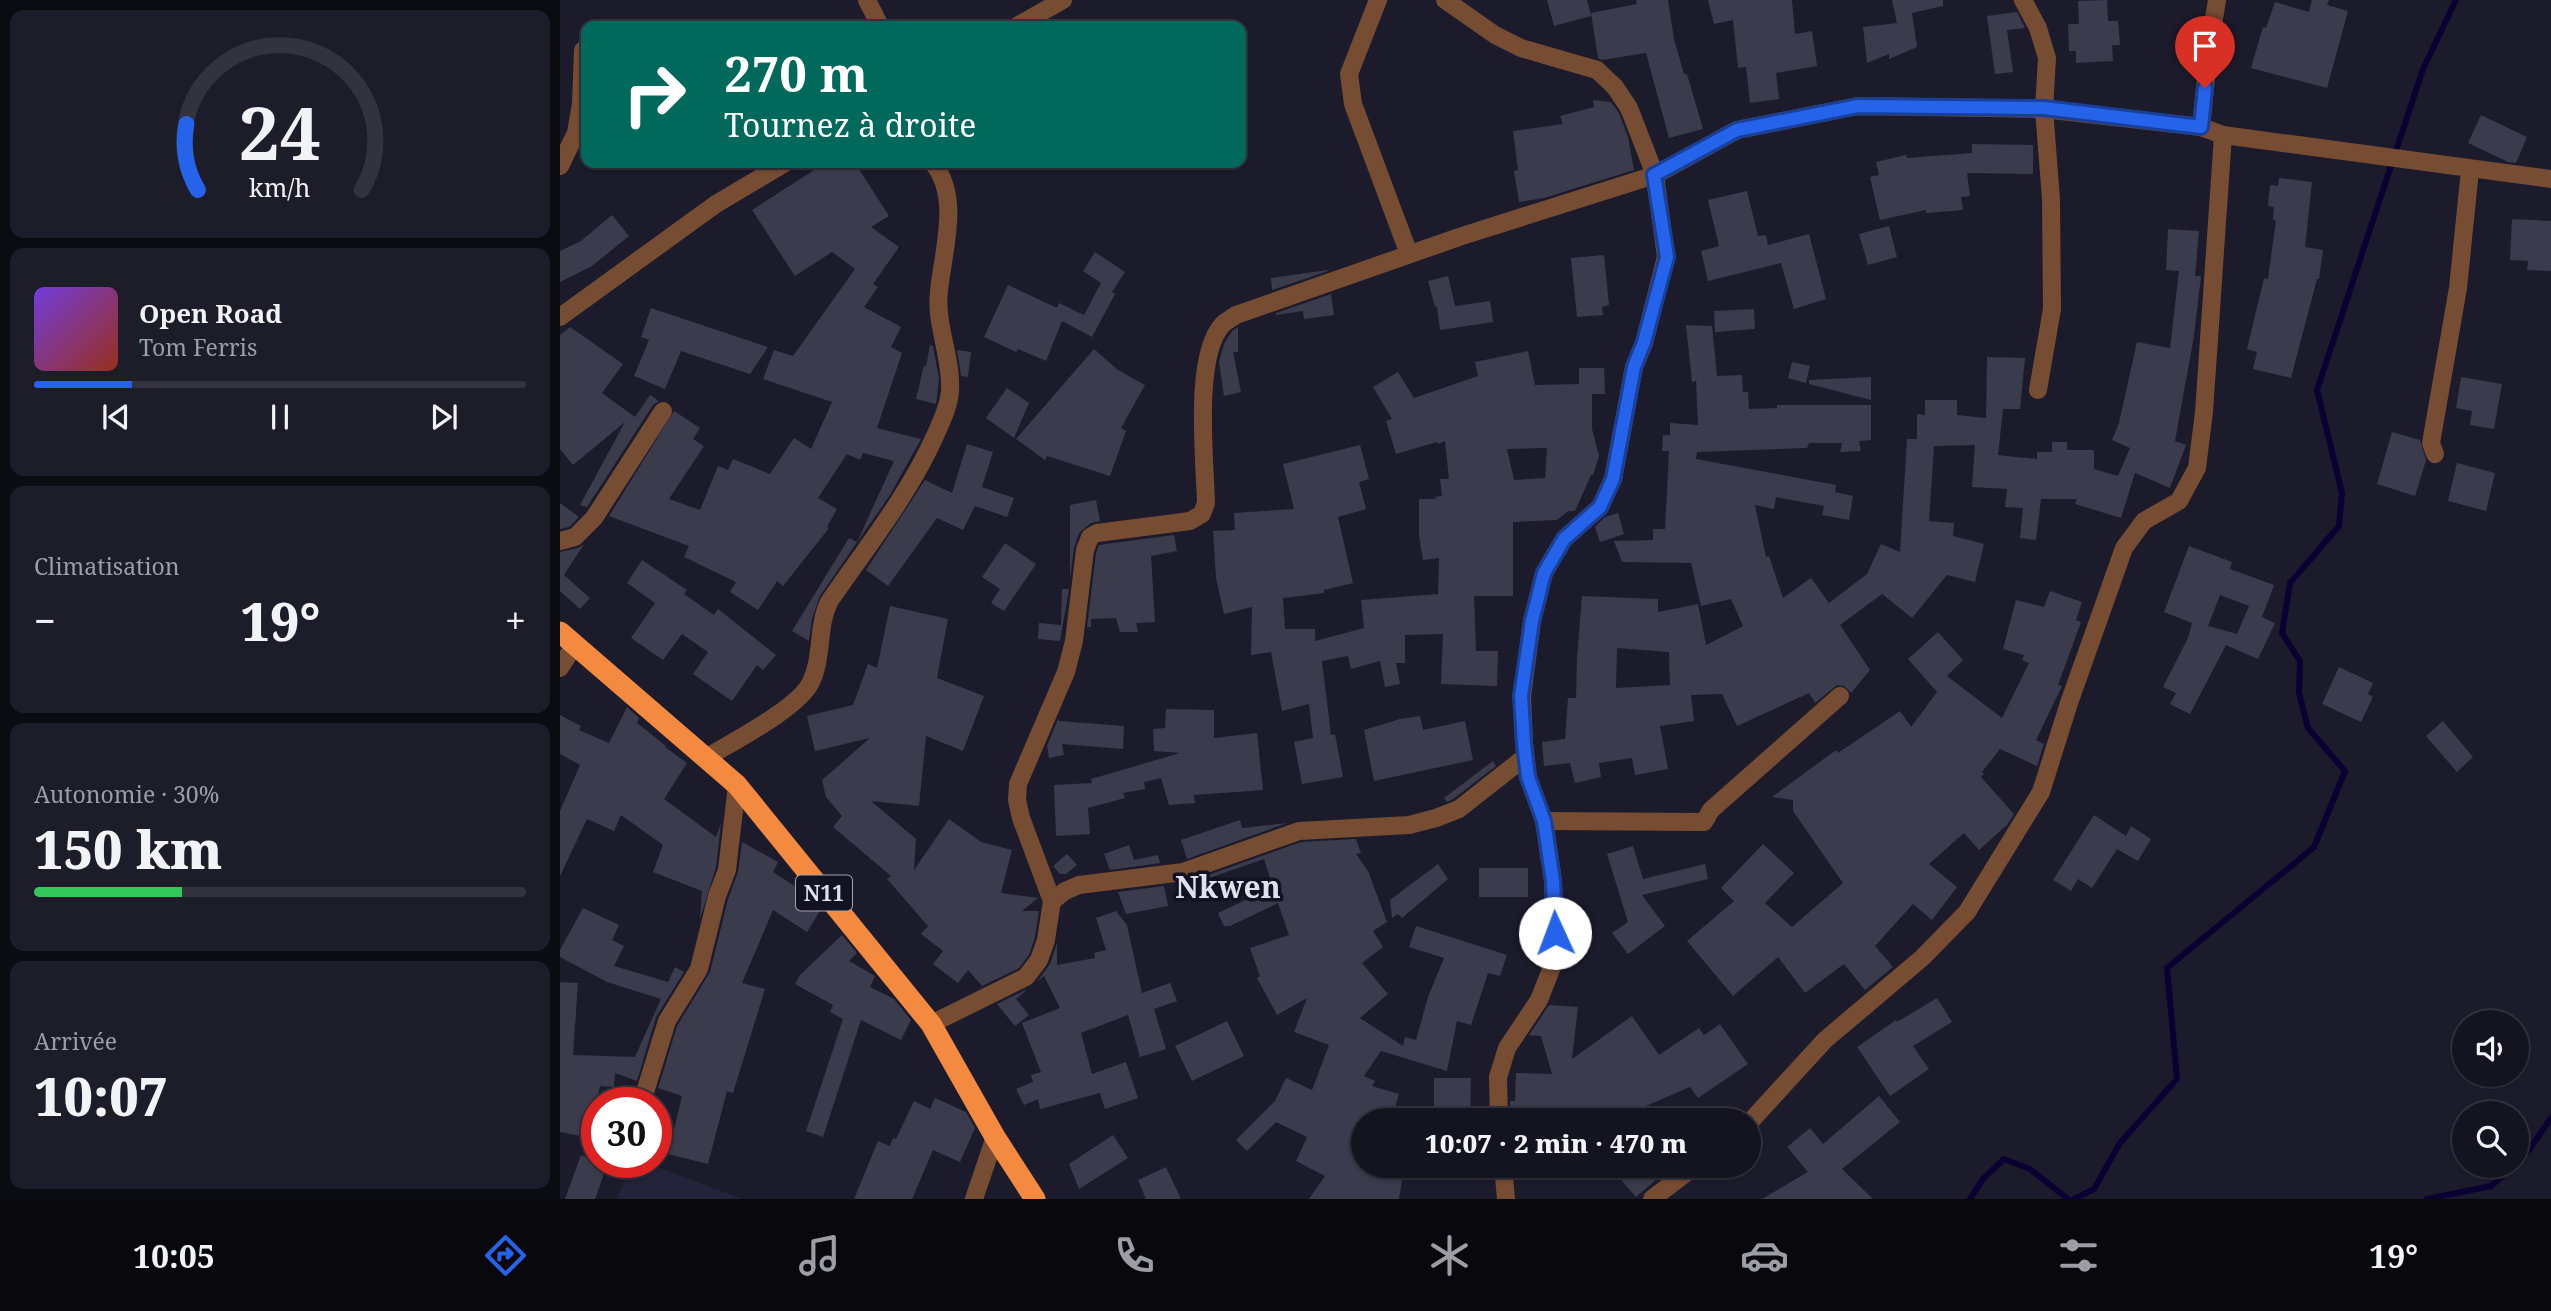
<!DOCTYPE html>
<html lang="fr">
<meta charset="utf-8">
<style>
:root{--surface:#141421;--page:#1d1d2a;--text:#f1f3f6;--muted:#9d9ea5;--line:#33333f;--accent:#2563eb}
body{margin:0;font-family:"Noto Serif",serif;background:var(--page);color:var(--text);height:100vh;display:flex;flex-direction:column;font-size:26px;white-space:nowrap}
*{box-sizing:border-box;margin:0}
p{font-size:23px;color:var(--muted)}
.icon{flex:none;width:38px;height:38px;fill:none;stroke:currentColor;stroke-width:2;stroke-linecap:round;stroke-linejoin:round}
.map{position:relative;flex:1;overflow:hidden}
.drawer{display:flex;flex-direction:column;gap:10px;padding:10px;background:#0b0b12;width:560px}
.drawer>*{flex:none}
.top-card{position:absolute;left:21px;top:21px;width:665px;height:147px;border-radius:14px;box-shadow:0 2px 5px #0004,0 0 0 2px var(--line);background:#00695c;color:#fff;overflow:hidden}
.controls{position:absolute;left:1892px;top:1010px;display:grid;gap:14px}
.controls a{display:grid;place-items:center;width:77px;height:77px;border-radius:50%;background:var(--surface);box-shadow:0 2px 5px #0004,0 0 0 2px var(--line);font-size:35px}
.speed{position:absolute;left:21px;top:1087px;display:flex;gap:14px;font-size:35px;font-weight:700;text-align:center}
.speed>*{display:grid;place-content:center;width:91px;height:91px;border-radius:50%;background:var(--surface);box-shadow:0 2px 5px #0004,0 0 0 2px var(--line);line-height:1}
.speed .limit{border:10px solid #d22;background:#fff;color:#111}
.pin{position:absolute;display:grid;place-items:center;width:60px;height:60px;color:#fff;margin:-72px -30px;border-radius:50% 50% 50% 0;rotate:-45deg;box-shadow:0 0 7px #0007}
.pin .icon{rotate:45deg}
.me{position:absolute;width:77px;margin:-38px;rotate:358deg;stroke-linejoin:round;filter:drop-shadow(0 0 5px #0008)}
.turn{display:flex;align-items:center;gap:24px;height:147px;padding:0 28px;font-size:32px}
.turn .icon{width:91px;height:91px;stroke-width:2.5}
.turn b{display:block;font-size:49px;line-height:60px}
.big{font-size:52px;font-weight:800;line-height:1.1}
.drawer .widget{flex:1;display:flex;flex-direction:column;justify-content:center;gap:10px;min-width:0;padding:0 24px;border-radius:14px;background:var(--page)}
.drawer .dial{align-items:center;gap:0}
.dial svg{height:182px;overflow:visible;fill:none;stroke:var(--line);stroke-width:7;stroke-linecap:round;text-anchor:middle}
.dial text{fill:var(--text);stroke:none}
.song{display:flex;align-items:center;gap:21px}
.cover{width:84px;height:84px;border-radius:10px;background:linear-gradient(135deg,hsl(260 70% 55%),hsl(10 70% 35%))}
.played{height:7px;border-radius:4px;background:linear-gradient(90deg,var(--accent) 20%,var(--line) 20%)}
.keys{display:flex;justify-content:space-around;direction:ltr}
.heat{display:flex;justify-content:space-between;align-items:center;font-size:38px;direction:ltr}
.charge{height:10px;border-radius:5px;background:linear-gradient(90deg,#34c759 30%,var(--line) 0)}
.trip{position:absolute;left:791px;top:1108px;width:410px;height:70px;border-radius:35px;background:var(--surface);box-shadow:0 2px 5px #0004,0 0 0 2px var(--line);font-weight:800;line-height:70px;text-align:center}
.menu{display:flex;height:112px;justify-content:space-around;align-items:center;background:#08080d;color:var(--muted)}
.menu .icon{width:49px;height:49px}
.menu .current{color:var(--accent)}
.menu b{font-size:32px;color:var(--text)}
main{display:flex;flex:1;min-height:0}
.map>svg:first-child{display:block}
</style>
<main>
<section class="drawer">
<div class="widget dial"><svg viewBox="0 0 100 80">
<path d="M14 69A42 42 0 1 1 86 69"/>
<path d="M14 69A42 42 0 0 1 9 40" stroke="#2563eb"/>
<text x="50" y="56" font-size="32" font-weight="700">24</text>
<text x="50" y="72" font-size="11">km/h</text>
</svg></div>
<div class="widget">
<div class="song"><i class="cover"></i><div><b>Open Road</b><p>Tom Ferris</p></div></div>
<div class="played"></div>
<div class="keys"><svg class="icon" aria-label="previous" viewBox="0 0 24 24"><path d="M18 5L8 12l10 7zM5 5v14"/></svg><svg class="icon" aria-label="pause" viewBox="0 0 24 24"><path d="M8 5v14M16 5v14"/></svg><svg class="icon" aria-label="next" viewBox="0 0 24 24"><path d="M6 5l10 7-10 7zM19 5v14"/></svg></div>
</div>
<div class="widget"><p>Climatisation</p>
<div class="heat"><a>−</a><b class="big">19°</b><a>+</a></div>
</div>
<div class="widget"><p>Autonomie · 30%</p><b class="big">150 km</b><div class="charge"></div></div>
<div class="widget"><p>Arrivée</p><b class="big">10:07</b></div>
</section>
<div class="map">
<svg width="1991" height="1199" viewBox="0 0 1991 1199">
<rect width="100%" height="100%" fill="#1b1b2c"/>
<path fill="#232339" d="M72,1162H84L183,1199H57Z"/>
<g fill="none" stroke-linecap="round" stroke-linejoin="round">
<g stroke="#0b0032" stroke-width="6">
<path d="M1956,1162L1969,1150L1991,1118"/>
<path d="M1410,1199L1423,1179L1444,1159L1470,1169L1508,1199"/>
<path d="M1514,1199L1534,1189L1560,1143L1617,1079L1607,968L1754,847L1785,771L1748,728L1739,693L1740,661L1722,633L1730,583L1779,526L1782,493L1757,390L1863,69L1896,0"/>
<path d="M1867,1199L1931,1186L1953,1166"/>
</g>
</g>
<g fill="#3a3b4d" fill-rule="evenodd">
<path d="M987,0H1027L1031,16L994,26Z"/>
<path d="M1076,0H1108L1114,39L1124,74H1127L1143,129L1109,138L1086,53L1042,60L1038,58L1031,13L1077,4Z"/>
<path d="M1148,0H1232L1235,34L1252,31L1257,66L1216,73L1219,99L1190,103L1186,67L1178,68L1173,20L1154,24Z"/>
<path d="M1332,0H1383V6L1352,13L1357,47L1329,59V54L1307,63L1303,27L1337,23Z"/>
<path d="M1547,0L1548,21H1558L1560,45H1552L1553,61L1516,63V51H1509L1508,24H1519L1518,1Z"/>
<path d="M1752,0H1769L1767,5L1788,11L1767,88L1691,68L1703,27L1706,28L1715,2L1749,12Z"/>
<path d="M1457,12L1465,28L1447,30L1453,72L1435,74L1427,16Z"/>
<path d="M1033,100L1051,102L1059,113L1068,137L1074,170L984,198L959,202L954,171L958,170L953,131L1003,124L1000,116L1034,107Z"/>
<path d="M1921,115L1967,137L1956,163L1948,162L1908,143Z"/>
<path d="M1412,144L1473,145V174L1407,173L1410,196L1401,197L1403,210L1366,213V210L1320,220L1310,177L1319,175L1316,162L1346,155L1347,158L1412,153Z"/>
<path d="M265,163H295L329,216L311,227L339,247L313,284L318,287L304,307L341,327L331,347L342,353L317,428L361,439L330,495L302,535L260,596L252,619L249,641L232,631L289,538L297,542L334,461L303,453L300,460L287,454L258,498L277,509L267,527L269,528L223,586L217,581L198,610L170,592L176,582L124,557L129,546L49,516L114,411L140,428L133,439L144,446L109,499L140,510L158,466L168,470L173,459L210,474L234,438L251,449L272,402L203,379L214,350L233,356L295,269L272,252L235,276L192,210Z"/>
<path d="M1719,178L1752,182L1745,247L1763,250L1759,279H1757L1731,378L1693,369L1697,352L1687,349L1704,278L1708,279L1716,220H1713L1714,207L1708,206L1710,185L1718,186Z"/>
<path d="M1187,191L1198,236L1206,235L1208,245L1249,234L1266,299L1234,309L1221,263L1148,281L1141,251L1159,246L1148,200Z"/>
<path d="M52,215L69,236L32,266L0,282V251L21,241Z"/>
<path d="M1952,219L1991,221V271L1967,270L1968,261L1950,260Z"/>
<path d="M1329,226L1337,257L1308,265L1299,234Z"/>
<path d="M1608,229L1639,231L1635,276H1641L1634,336L1615,441L1626,445L1610,488L1575,473L1561,518L1515,504L1517,499H1481L1476,540L1460,538L1463,508L1445,507L1447,489L1412,487L1415,445L1374,446L1369,521L1394,523L1393,536L1424,544L1415,582L1387,575L1352,618L1322,594L1280,625L1310,670L1291,693L1284,686L1277,685L1255,703L1249,693L1177,726L1162,694L1131,695L1134,721L1100,726L1108,769L1075,775L1072,758L1039,763L1041,777L1015,783L1010,763L984,766L982,742L1005,739L1008,698H1016L1017,658L1022,596L1098,599V612L1138,604L1146,645L1183,626L1171,599L1141,606L1131,563L1062,562L1054,541L1093,540V529H1105L1109,451H1102L1103,435H1110V423L1138,425L1136,381L1132,382L1126,325L1152,326L1157,376L1182,375L1183,392H1188L1189,409L1217,408V405H1311V440L1299,441L1301,451L1280,452L1282,443H1249L1247,448L1137,452L1136,459L1276,485L1275,492L1293,496L1289,520L1262,515L1264,506L1216,497L1214,509L1195,505L1206,557L1209,556L1223,598L1251,578L1269,603L1307,574L1321,544L1340,552L1347,439H1357V414L1365,415V400H1397V415L1426,418L1427,357L1465,358L1460,409H1443L1438,455L1477,459V452H1492V442H1507V450H1534V469L1558,476L1570,448L1552,440L1559,423L1577,342L1610,348L1619,271L1606,270ZM1057,648L1109,652L1110,685L1056,688Z"/>
<path d="M535,252L565,272L552,292L555,294L532,337L502,321L486,361L458,349L456,352L424,337L448,285L497,308L499,303L524,315L541,283L523,271Z"/>
<path d="M1044,255L1049,305L1042,307L1043,315L1017,317L1011,258Z"/>
<path d="M768,270V271L712,290L711,278Z"/>
<path d="M888,276L895,306L930,301L933,322L880,330L877,306L875,307L868,281Z"/>
<path d="M771,294L774,315L744,319L743,311L716,315V313Z"/>
<path d="M91,308L208,347L190,374L121,351L105,389L74,376L89,340L81,337Z"/>
<path d="M1194,309L1195,329L1155,332L1154,311Z"/>
<path d="M10,327L63,364L42,393L75,417L90,395L99,401L93,405L27,507L20,505L65,422L13,465L0,449V335Z"/>
<path d="M678,327V352H673L681,392L664,396L659,362L664,344L672,331Z"/>
<path d="M370,345L373,346L379,379L376,404L356,399L364,365L366,367Z"/>
<path d="M534,349L558,370L585,385L561,428L566,431L550,476L487,456L485,460L456,439Z"/>
<path d="M397,350L411,352L408,377L401,376Z"/>
<path d="M968,351L975,385L1019,384V368H1044L1045,394H1032V429L1039,456L1033,475H1031L1015,511H1008L997,520L953,522V596H914L916,651H938L937,686L881,684L883,634L845,635V663H836L840,684L825,687L820,661L791,669L788,656L762,661L771,735L775,734L783,777L742,784L734,742L753,738L749,704L722,711L711,652L691,655L692,607L664,614L656,578L653,531L675,530L674,513L734,509L723,464L800,445L809,479L799,482L806,509L778,517L793,583L764,590V593L723,598L725,629H755V641L804,628L801,600L878,594L879,558L863,560L859,536V499H876L875,497L882,496L880,479H889L885,441L878,444L877,442L836,454L826,421L832,419L813,387L838,372L854,398L918,376L915,362ZM987,448L985,478L954,480L947,449Z"/>
<path d="M1232,362L1250,366L1246,383L1228,378Z"/>
<path d="M1311,377V400L1249,384V380Z"/>
<path d="M1901,377L1942,384L1934,429L1910,425L1912,411L1896,408Z"/>
<path d="M447,388L469,403L454,438L426,418Z"/>
<path d="M1832,432L1860,440L1866,460L1855,496L1817,484Z"/>
<path d="M407,444L433,452L422,487L454,498L447,517L415,506L403,530L377,518L328,586L306,570L365,480L392,493Z"/>
<path d="M1897,463L1935,473L1926,511L1888,501Z"/>
<path d="M536,500L540,521L531,523L519,533L514,548L510,579V505Z"/>
<path d="M0,503L19,517L9,527L0,529Z"/>
<path d="M1058,513L1064,534L1040,542L1035,527L1045,517Z"/>
<path d="M614,535L617,551L591,556L595,622L576,623L578,632H560L556,618L531,619V627H527L536,553L539,545Z"/>
<path d="M445,543L476,564L444,611L431,603L440,589L422,577Z"/>
<path d="M24,544L4,575L30,598L20,609L0,591V552L18,548Z"/>
<path d="M1629,546L1672,562L1670,569L1714,585L1702,617L1715,623L1698,659L1666,645L1630,714L1610,704L1616,693L1603,687L1628,638L1632,623L1604,612ZM1660,595L1689,606L1677,634L1648,626Z"/>
<path d="M82,560L127,590L124,594L154,615L158,609L216,655L203,670L197,665L172,701L133,674L148,652L122,634L103,660L71,638L95,603L67,583Z"/>
<path d="M502,589H509L500,641L478,639L479,623L501,625Z"/>
<path d="M1490,591L1522,602L1516,620L1521,622L1498,685L1502,686L1476,740L1484,744L1477,766L1440,749L1422,772L1424,774L1421,777L1454,814L1447,825L1419,850L1404,833L1369,864L1397,887L1372,920L1353,904L1315,946L1333,967L1305,990L1284,964L1245,993L1218,957L1173,996L1127,941L1174,901L1161,888L1203,844L1234,873L1205,903L1232,927L1283,883L1233,811V800L1212,797L1276,750L1278,753L1340,711L1351,727L1377,692L1348,659L1378,632L1403,660L1387,676L1442,718L1469,663L1462,660L1464,655L1443,649L1456,600L1484,607Z"/>
<path d="M330,606L388,619L377,678L424,696L403,751L366,736L359,806L311,801L356,839L354,870L389,819L421,842L452,850L441,893L478,898L462,911H479L475,937L469,955L459,968L422,986L408,970L398,983L373,964L383,951L361,934L368,926L327,879L331,876L273,827L282,816L266,797L262,780L310,738L255,751L247,716L293,705L308,664L317,668Z"/>
<path d="M1779,667L1813,683L1808,694L1813,697L1801,722L1762,704Z"/>
<path d="M67,707L79,718L77,723L106,746L105,747L127,763L104,799L156,837L161,823L156,867L140,919L142,891L93,872L103,845L61,815L54,831L27,819L0,876V811L20,765L0,754V715L21,726L19,730L49,743Z"/>
<path d="M606,709L654,710V738L697,733L703,790L634,795L635,803L609,805L601,778L584,782L585,789L563,793L565,798L528,808L530,834L496,836L494,785L532,783L531,779L620,753L594,751L593,729L605,728Z"/>
<path d="M860,716L863,730L905,721L913,760L814,781L804,730L840,719Z"/>
<path d="M498,719L499,721L564,726L563,749L502,744L504,755L489,758L487,746Z"/>
<path d="M1883,721L1913,757L1897,772L1866,736Z"/>
<path d="M933,761L936,766L893,799L887,802L884,798Z"/>
<path d="M1534,815L1566,836L1571,826L1591,839L1578,861L1557,849L1532,888L1518,879L1511,891L1493,880Z"/>
<path d="M680,820L682,828L727,823L627,859L621,840Z"/>
<path d="M796,839L801,853L796,854L808,871L827,922L813,931L823,947L802,963L828,994L800,1018L843,1046L845,1037L856,1040L868,997L884,958L849,947L856,926L947,955L940,976L928,973L911,1025L897,1021L887,1071L821,1051L804,1076L815,1081L812,1086L839,1094L831,1120H803V1166L843,1173L839,1199H749L765,1176L736,1161L747,1137L716,1122L687,1151L676,1140L715,1101L726,1078L752,1090L769,1045L734,1032L747,998L717,1015L697,978L700,976L690,948L729,935L718,903L670,926H664L658,913L713,887L704,859L635,883L634,880L741,842Z"/>
<path d="M182,842L218,862L213,872L250,896L261,909L247,932L213,910L182,983L205,989L173,1093L167,1091L148,1164L108,1154L122,1096L98,1088L117,1026L150,972L168,899L178,872Z"/>
<path d="M569,845L574,860L598,855L600,863L550,870L544,854Z"/>
<path d="M1073,846L1083,879L1145,864L1148,879L1082,895L1105,926L1068,954L1052,933L1068,922L1047,854Z"/>
<path d="M507,854L517,865L506,874H500L493,866Z"/>
<path d="M878,864L888,879L842,918L838,914L832,918L830,900Z"/>
<rect x="919" y="868" width="49" height="29"/>
<path d="M604,886L608,906L566,914L558,892Z"/>
<path d="M23,908L59,925L52,940L64,946L54,966L108,982L115,967L124,972L96,1017L77,1081L55,1073L54,1087L40,1086L30,1138L0,1132V982L18,983L13,1055L75,1057L101,999L47,982L0,957V950Z"/>
<path d="M556,911L567,925L582,993L610,983L617,1001L594,1009L606,1049L580,1057L568,1015L521,1033L532,1074L566,1062L578,1098L545,1109L540,1093L480,1109L478,1099L464,1105L456,1089L473,1082L471,1075L481,1072L462,1023L500,1008L484,976L477,982L490,964L497,943V965L535,958L534,953L546,950L536,918Z"/>
<path d="M282,935L297,953L289,961L315,976L310,987L334,999L351,1020L341,1040L301,1020L263,1137L246,1131L283,1019L270,1012L273,1005L235,984L240,975Z"/>
<path d="M468,989L456,999L469,1015L455,1026L437,1004Z"/>
<path d="M1377,998L1392,1022L1353,1046L1369,1069L1330,1096L1297,1047L1336,1020L1337,1022Z"/>
<path d="M989,1005L1018,1007L1012,1059L1072,1016L1099,1055L1139,1028L1144,1035L1160,1024L1188,1064L1138,1098L1130,1087L1053,1120H950V1101H955L956,1073L992,1074L981,1036L969,1035Z"/>
<path d="M667,1021L684,1056L632,1081L615,1046Z"/>
<path d="M874,1078H911L910,1120H874Z"/>
<path d="M1319,1096L1340,1122L1282,1169L1313,1199H1202L1248,1172L1227,1147L1250,1128L1263,1144Z"/>
<path d="M375,1098L406,1112L415,1128L400,1162L373,1150L352,1199H294L318,1141L330,1146L333,1138L336,1139L354,1101L370,1109Z"/>
<path d="M553,1135L568,1158L519,1189L509,1164Z"/>
<path d="M21,1155L47,1165L35,1199H5Z"/>
<path d="M1049,1166H1112L1076,1197Z"/>
<path d="M606,1167L621,1199H586L578,1180Z"/>
</g>
<g fill="none" stroke-linecap="round" stroke-linejoin="round">
<g stroke="#764c32" stroke-width="18">
<path d="M307,0L320,26"/>
<path d="M818,0L789,74L793,104L849,254"/>
<path d="M885,0L935,35L961,48L1037,70L1055,87L1069,108L1095,175L1106,257L1084,343L1074,367L1053,479L1040,507L1004,539L984,573L972,621L962,696L964,744L968,777L984,821L993,881L995,933L992,967L979,1000L947,1048L938,1077L939,1120"/>
<path d="M1463,0L1478,28L1487,58L1484,109L1491,199L1492,309L1478,390"/>
<path d="M457,26L503,0"/>
<path d="M1641,127L1649,49L1657,0"/>
<path d="M0,166L16,133L21,104L23,50"/>
<path d="M0,317L156,204L225,163"/>
<path d="M1875,454L1871,443L1898,288L1910,170"/>
<path d="M0,541L15,537L34,518L103,411"/>
<path d="M0,668L14,646"/>
<path d="M146,758C172,742 239,708 251,682C263,657 257,627 269,602C306,548 348,496 375,436C381,422 389,407 390,391C392,357 375,325 379,291C383,250 401,198 373,163"/>
<path d="M984,821L1144,822L1151,810L1280,696"/>
<path d="M492,901L505,891L519,885L623,872L739,831L849,825L876,818L899,809L965,757"/>
<path d="M371,1024L466,977L479,960L486,940L492,901L461,818L457,800L458,784L506,672L514,641L525,550L530,537L537,533L630,521L642,514L646,503C645,461 633,355 663,324C666,321 672,318 676,315L902,236L1095,175L1177,130L1298,106L1484,109L1641,127L1663,135L1991,179"/>
<path d="M82,1102L107,1021L139,969L157,896L167,870L177,785"/>
<path d="M1188,1124L1265,1040L1362,958L1407,912L1481,792L1509,703L1564,548L1584,521L1619,501L1637,468L1644,412L1663,135"/>
<path d="M943,1166L946,1199"/>
<path d="M414,1199L435,1137"/>
<path d="M1092,1199L1135,1166"/>
</g>
<path stroke="#f48a40" stroke-width="21" d="M0,632L177,785L371,1024L435,1137L475,1199"/>
</g>
<g fill="none" stroke-linecap="round" stroke-linejoin="round">
<g stroke="#184099" stroke-width="18">
<path id="route" d="M995,933L993,881L984,821L968,777L964,744L961,696L972,621L984,573L1004,539L1040,507L1053,479L1074,367L1084,342L1107,257L1094,175L1177,130L1298,106L1484,108L1641,127L1645,88"/>
</g>
<use href="#route" stroke="#2563eb" stroke-width="12"/>
</g>
<g text-anchor="middle" dominant-baseline="central" stroke-width="7" stroke-linejoin="round" paint-order="stroke">
<rect fill="#121222" stroke="#a2a3b0" stroke-width="2" x="236" y="875.5" width="56" height="35" rx="5"/>
<g font-size="21" font-weight="bold" fill="#e0e1ed">
<text x="264" y="893">N11</text>
</g>
<g font-size="30" font-weight="bold" fill="#e0e1ed" stroke="#121222">
<text x="668" y="886">Nkwen</text>
</g>
</g>
</svg>
<div class="controls">
<a><svg class="icon" aria-label="sound" viewBox="0 0 24 24"><path d="M4 9h4l5-4v14l-5-4H4zM17 9q2 3 0 6"/></svg></a>
<a><svg class="icon" aria-label="search" viewBox="0 0 24 24"><circle cx="10" cy="10" r="6"/><path d="M15 15l6 6"/></svg></a>
</div>
<div class="speed"><div class="limit">30</div></div>
<div class="pin" style="left:1645px;top:88px;background:#d93025"><svg class="icon" aria-label="arrive" viewBox="0 0 24 24"><path d="M6 21V4h12l-3 4 3 4H6"/></svg></div>
<svg class="me" style="left:995px;top:933px" viewBox="-20 -20 40 40"><circle r="19" fill="#fff"/><path d="M0-13L10 11 0 6-10 11z" fill="#2563eb"/></svg>
<div class="trip">10:07 · 2 min · 470 m</div>
<div class="top-card">
<div class="turn"><svg class="icon" aria-label="right" viewBox="0 0 24 24"><path d="M7 20v-9h11M14 6l5 5-5 5"/></svg><div><b>270 m</b>Tournez à droite</div></div>
</div>
</div>
</main>
<nav class="menu">
<b>10:05</b>
<svg class="icon current" aria-label="directions" viewBox="0 0 24 24"><path d="M12 3l9 9-9 9-9-9zM9 14v-3h6M13 9l2 2-2 2"/></svg>
<svg class="icon" aria-label="music" viewBox="0 0 24 24"><path d="M9 18V5l10-2v13"/><circle cx="6" cy="18" r="3"/><circle cx="16" cy="16" r="3"/></svg>
<svg class="icon" aria-label="phone" viewBox="0 0 24 24"><path d="M5 4h4l2 5-3 2q2 4 5 5l2-3 5 2v4C11 20 4 13 5 4z"/></svg>
<svg class="icon" aria-label="climate" viewBox="0 0 24 24"><path d="M12 3v18M4 7l16 10M4 17L20 7"/></svg>
<svg class="icon" aria-label="car" viewBox="0 0 24 24"><path d="M5 17H2v-5l4-1 3-4h7l3 4 3 1v5h-3M9 17h6M6 11h13"/><circle cx="7" cy="17" r="2"/><circle cx="17" cy="17" r="2"/></svg>
<svg class="icon" aria-label="filters" viewBox="0 0 24 24"><path d="M4 7h16M4 17h16"/><circle cx="9" cy="7" r="2"/><circle cx="15" cy="17" r="2"/></svg>
<b>19°</b>
</nav>
